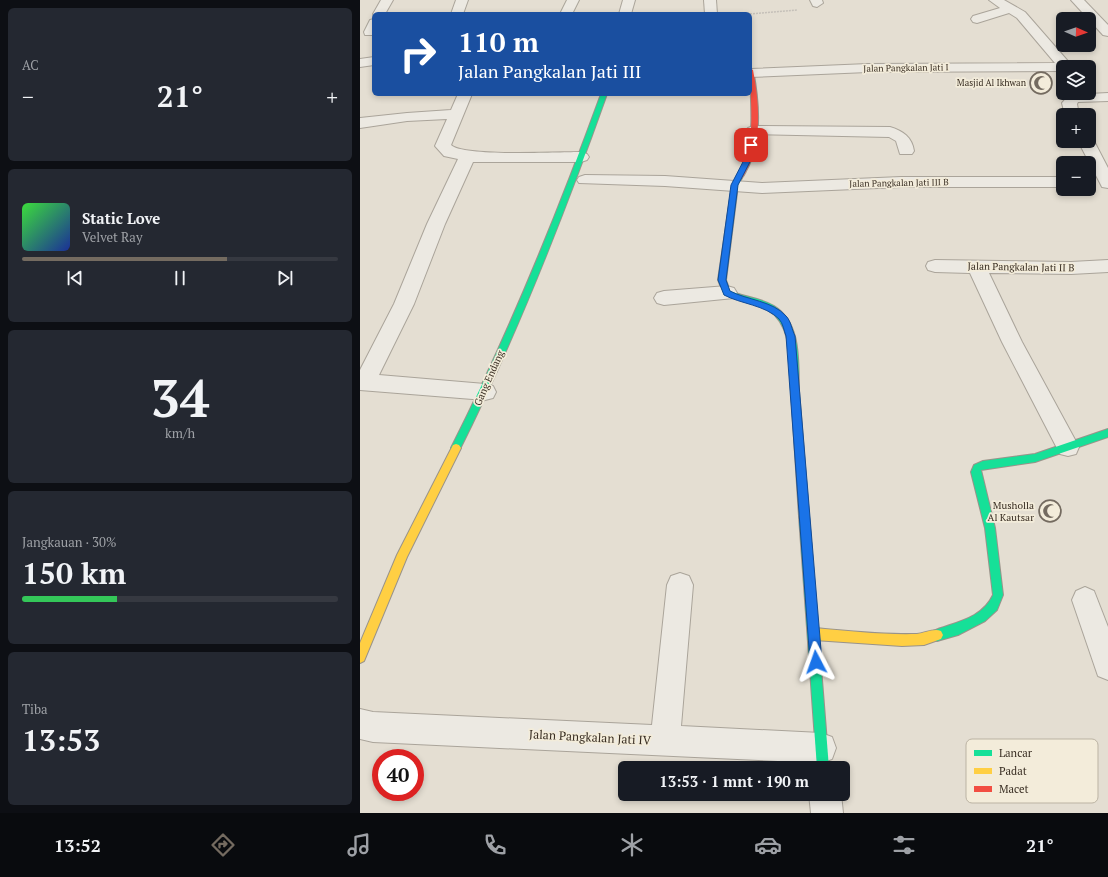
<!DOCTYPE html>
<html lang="id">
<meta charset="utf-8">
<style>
:root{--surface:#171b24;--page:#242831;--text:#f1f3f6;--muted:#9ea1a6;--line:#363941;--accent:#746b60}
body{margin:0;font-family:"PT Serif",serif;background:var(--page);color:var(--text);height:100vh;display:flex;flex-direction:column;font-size:15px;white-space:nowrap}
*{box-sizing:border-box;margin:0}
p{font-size:13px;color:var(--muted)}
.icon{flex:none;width:22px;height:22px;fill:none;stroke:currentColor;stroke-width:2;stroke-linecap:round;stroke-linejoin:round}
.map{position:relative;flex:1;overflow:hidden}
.panel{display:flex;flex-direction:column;gap:8px;padding:8px;background:#0d0f14;width:360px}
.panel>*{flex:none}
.hud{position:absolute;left:12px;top:12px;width:380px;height:84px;border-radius:6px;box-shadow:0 2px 6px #0003;background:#1a4fa0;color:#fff;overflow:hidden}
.needle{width:26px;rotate:92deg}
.tools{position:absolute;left:696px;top:12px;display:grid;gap:8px}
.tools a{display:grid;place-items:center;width:40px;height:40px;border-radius:6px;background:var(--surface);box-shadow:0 2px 6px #0003;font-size:20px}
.speed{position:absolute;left:12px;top:749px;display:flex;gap:8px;font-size:20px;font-weight:700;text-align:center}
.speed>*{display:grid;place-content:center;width:52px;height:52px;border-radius:50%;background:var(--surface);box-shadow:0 2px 6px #0003;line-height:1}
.speed .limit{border:6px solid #d22;background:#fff;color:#111}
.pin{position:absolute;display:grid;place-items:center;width:34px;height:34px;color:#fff;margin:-17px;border-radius:8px;box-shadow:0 2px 6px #0006}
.me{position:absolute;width:44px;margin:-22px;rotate:356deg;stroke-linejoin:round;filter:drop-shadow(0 0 3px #0008)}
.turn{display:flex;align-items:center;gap:14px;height:84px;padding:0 20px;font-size:18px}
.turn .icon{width:52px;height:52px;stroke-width:2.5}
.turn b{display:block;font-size:28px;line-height:34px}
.big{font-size:30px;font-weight:800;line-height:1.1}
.panel .card{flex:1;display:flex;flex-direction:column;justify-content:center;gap:6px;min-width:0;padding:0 14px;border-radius:6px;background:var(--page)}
.panel .dial{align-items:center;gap:0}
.dial b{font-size:52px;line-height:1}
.song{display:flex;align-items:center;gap:12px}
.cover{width:48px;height:48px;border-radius:6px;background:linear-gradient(135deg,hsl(120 70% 55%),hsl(230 70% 35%))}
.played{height:4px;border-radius:2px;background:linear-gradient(90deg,var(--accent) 65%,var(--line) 65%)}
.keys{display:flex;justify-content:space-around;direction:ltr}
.heat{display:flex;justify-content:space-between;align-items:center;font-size:22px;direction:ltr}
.charge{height:6px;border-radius:3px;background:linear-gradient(90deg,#34c759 30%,var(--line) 0)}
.trip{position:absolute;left:258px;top:761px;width:232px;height:40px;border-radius:6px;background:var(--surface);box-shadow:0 2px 6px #0003;font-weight:800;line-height:40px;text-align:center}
.menu{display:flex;height:64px;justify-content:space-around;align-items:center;background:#090b0e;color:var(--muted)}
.menu .icon{width:28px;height:28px}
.menu .selected{color:var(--accent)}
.menu b{font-size:18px;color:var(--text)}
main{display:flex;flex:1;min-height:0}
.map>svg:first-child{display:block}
</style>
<main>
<section class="panel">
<div class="card"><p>AC</p>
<div class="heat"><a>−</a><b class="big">21°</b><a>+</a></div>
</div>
<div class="card">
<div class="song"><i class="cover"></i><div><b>Static Love</b><p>Velvet Ray</p></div></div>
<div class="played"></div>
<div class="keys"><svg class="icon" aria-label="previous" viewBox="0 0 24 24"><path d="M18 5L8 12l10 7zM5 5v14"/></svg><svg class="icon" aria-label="pause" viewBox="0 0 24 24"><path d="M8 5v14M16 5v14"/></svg><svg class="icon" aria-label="next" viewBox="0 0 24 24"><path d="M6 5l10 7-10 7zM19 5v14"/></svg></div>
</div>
<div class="card dial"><b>34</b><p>km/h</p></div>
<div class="card"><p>Jangkauan · 30%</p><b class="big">150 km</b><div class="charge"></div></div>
<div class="card"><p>Tiba</p><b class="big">13:53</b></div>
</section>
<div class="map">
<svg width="748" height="813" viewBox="0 0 748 813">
<rect width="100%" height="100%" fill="#e4ded2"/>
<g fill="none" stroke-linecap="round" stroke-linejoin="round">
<g stroke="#aaa49a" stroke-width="2">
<g id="street">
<path d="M21,0H33L25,14H14V16L13,14Z"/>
<path d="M96,0H108L103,14H91Z"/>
<path d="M207,0H219L212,14H200Z"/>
<path d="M263,0H275L271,14H259Z"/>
<path d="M344,0H356L357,14H345Z"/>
<path d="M450,0H462L463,3L457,7L453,6Z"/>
<path d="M629,0H644L665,12L713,67H703V71L508,72L390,77L391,69L508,64L695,63L657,18L649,13L617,23L613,22L611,19L613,16L640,8Z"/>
<path d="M711,0H724L748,25V36L743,35Z"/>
<path d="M14,19V35H5L4,32L10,20Z"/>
<path d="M14,57V65L0,67V59Z"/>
<path d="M748,93V101L718,102L717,104L719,115H705L702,103L709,95Z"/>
<path d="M98,94H112L91,145C103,157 199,152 221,152L227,154L229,157L227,160L221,162H113L85,224L54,304L19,375L125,384L133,386L136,392L133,398L125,400L0,390V370L34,304L67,224L98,159L84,156L75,146L87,119L47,121L0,128V118L47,113L91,110Z"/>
<path d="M393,126L530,127C543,131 552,137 554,151L552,154H540L536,141L529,137L388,134L385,131L388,128Z"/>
<path d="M729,137L734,141L748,168V188L742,187L740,183L718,141H729Z"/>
<path d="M225,175L305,176L402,183L541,177H703V187H541L402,193L305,186L219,183L217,180L219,177Z"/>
<path d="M575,260L711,262L748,260V272L711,274L629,273L662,342L719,447L716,454L708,456L700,454L642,342L610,273L575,272L568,270L566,266L568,262Z"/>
<path d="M367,286L374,288L377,293L374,298L304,305L297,303L294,298L297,293L304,291Z"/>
<path d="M320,573L329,576L333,585L321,726L461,733L472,737L476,748L472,759L461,763L13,742L0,739V709L13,712L292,725L307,585L311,576Z"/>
<path d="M725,587L734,591L748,627V680L738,676L712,600L716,591Z"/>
<path d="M449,794H481L483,813H451Z"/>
</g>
</g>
<g stroke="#99938a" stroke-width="2">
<g id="fast">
<path d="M241,94H247C204,215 157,335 99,451L96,452L93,451L91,448C149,333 197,215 241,94Z"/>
<path d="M379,176L382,178L378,185L366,280L370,291C384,297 401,298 414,306C442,323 438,363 439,391L435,394L431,391C429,365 434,326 408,310C396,302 378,300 364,295L358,280L372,185L377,177Z"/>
<path d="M748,429V437L675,462L621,470L635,528L643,595L637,610L625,621L598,635L577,641L573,639L571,635L573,631C595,622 622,619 633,595L625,528L611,472L614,465L623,461L675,454Z"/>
<path d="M444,512L448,513L449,516L469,768H457L439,516L440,513Z"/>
</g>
</g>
<g stroke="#99938a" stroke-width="2">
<g id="slow">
<path d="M435,388L439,391L449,516L448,519L444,520L440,519L439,516L431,391Z"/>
<path d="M96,444L99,445L101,448L47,557L4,661L0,663V643L37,555L93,445Z"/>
<path d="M454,628C488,631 523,635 557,634C565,633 574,628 581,631L583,635L581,639L564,645L542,646L454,640L450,638L448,634L450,630Z"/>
</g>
</g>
<g stroke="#99938a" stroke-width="2">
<path id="jam" d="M390,68L393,70C399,101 403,142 386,171C384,175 383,178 379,180L376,178C379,172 384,166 386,159C395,130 390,98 390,68Z"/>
</g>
<path stroke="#c5c0b9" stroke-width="1.5" stroke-dasharray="2 1" stroke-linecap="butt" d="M390,14L437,10"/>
<use href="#street" fill="#ece9e2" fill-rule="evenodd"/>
<use href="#fast" fill="#16e098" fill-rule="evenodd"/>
<use href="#slow" fill="#ffcf43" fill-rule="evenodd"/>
<use href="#jam" fill="#f24e42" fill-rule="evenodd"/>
</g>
<path fill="#1a73e8" stroke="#114b97" d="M389,143L394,145L392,158L378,185L366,280L370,291C387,300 413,301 426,316C431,321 432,330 435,336L462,662L460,667L456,668L452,667L450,662L426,336C424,331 423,323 419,319C405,305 381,304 364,295L358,280L371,185L385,158Z"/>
<defs>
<g id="mosque-ring" transform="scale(1.15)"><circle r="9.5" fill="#f3ecda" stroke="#746b60" stroke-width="1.5"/><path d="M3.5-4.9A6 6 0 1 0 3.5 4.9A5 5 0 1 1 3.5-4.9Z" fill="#746b60"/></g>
</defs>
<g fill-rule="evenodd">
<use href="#mosque-ring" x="681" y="83"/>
<use href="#mosque-ring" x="690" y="511"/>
</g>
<g text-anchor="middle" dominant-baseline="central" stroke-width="3.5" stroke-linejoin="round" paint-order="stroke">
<g font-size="9" fill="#382d22" stroke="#f3ecda">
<text transform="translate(546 68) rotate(-1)">Jalan Pangkalan Jati I</text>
<text transform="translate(539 183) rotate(-1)">Jalan Pangkalan Jati III B</text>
</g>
<g font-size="9" fill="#382d22" stroke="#f3ecda" text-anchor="end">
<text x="666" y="83">Masjid Al Ikhwan</text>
</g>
<g font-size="10" fill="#382d22" stroke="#f3ecda">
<text transform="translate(661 267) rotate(1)">Jalan Pangkalan Jati II B</text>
<text transform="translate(129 378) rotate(-66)">Gang Endang</text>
</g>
<g font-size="10" fill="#382d22" stroke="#f3ecda" text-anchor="end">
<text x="674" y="505">Musholla<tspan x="674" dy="12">Al Kautsar</tspan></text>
</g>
<g font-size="12" fill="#382d22" stroke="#f3ecda">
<text transform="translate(230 737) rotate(3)">Jalan Pangkalan Jati IV</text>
</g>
</g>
<rect x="606" y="739" width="132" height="64" rx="6" fill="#f3ecda" stroke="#bbb3a3" stroke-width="1"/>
<rect x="614" y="750" width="18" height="6" fill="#16e098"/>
<rect x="614" y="768" width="18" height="6" fill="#ffcf43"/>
<rect x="614" y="786" width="18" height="6" fill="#f24e42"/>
<g font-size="11" fill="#382d22">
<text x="639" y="757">Lancar</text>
<text x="639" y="775">Padat</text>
<text x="639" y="793">Macet</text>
</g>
</svg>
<div class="tools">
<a><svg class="needle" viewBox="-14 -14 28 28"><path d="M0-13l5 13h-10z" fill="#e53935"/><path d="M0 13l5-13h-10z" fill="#9ea1a6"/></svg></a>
<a><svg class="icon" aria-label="layers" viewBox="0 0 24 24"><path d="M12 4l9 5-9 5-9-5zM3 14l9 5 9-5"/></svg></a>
<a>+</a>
<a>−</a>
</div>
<div class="speed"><div class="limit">40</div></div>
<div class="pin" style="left:391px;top:145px;background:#d93025"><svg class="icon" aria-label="arrive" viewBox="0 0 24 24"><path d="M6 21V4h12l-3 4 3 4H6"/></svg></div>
<svg class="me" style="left:456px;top:662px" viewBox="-20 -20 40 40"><path d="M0-17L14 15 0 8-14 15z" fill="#1a73e8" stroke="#fff" stroke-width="4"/></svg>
<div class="trip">13:53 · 1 mnt · 190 m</div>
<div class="hud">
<div class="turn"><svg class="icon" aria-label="right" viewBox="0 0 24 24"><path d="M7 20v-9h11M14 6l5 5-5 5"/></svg><div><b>110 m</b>Jalan Pangkalan Jati III</div></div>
</div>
</div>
</main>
<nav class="menu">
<b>13:52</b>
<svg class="icon selected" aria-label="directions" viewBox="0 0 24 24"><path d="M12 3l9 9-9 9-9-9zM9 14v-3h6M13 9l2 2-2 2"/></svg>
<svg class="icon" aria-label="music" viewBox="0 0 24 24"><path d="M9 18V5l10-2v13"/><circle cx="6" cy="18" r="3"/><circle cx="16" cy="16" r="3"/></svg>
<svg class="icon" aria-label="phone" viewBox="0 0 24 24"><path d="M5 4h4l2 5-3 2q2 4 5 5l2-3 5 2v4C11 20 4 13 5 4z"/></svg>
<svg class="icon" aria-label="climate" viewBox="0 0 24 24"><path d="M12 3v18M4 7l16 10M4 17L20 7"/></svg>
<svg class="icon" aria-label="car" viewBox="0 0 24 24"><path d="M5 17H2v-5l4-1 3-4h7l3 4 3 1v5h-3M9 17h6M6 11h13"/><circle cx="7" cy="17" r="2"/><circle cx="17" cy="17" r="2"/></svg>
<svg class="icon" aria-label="filters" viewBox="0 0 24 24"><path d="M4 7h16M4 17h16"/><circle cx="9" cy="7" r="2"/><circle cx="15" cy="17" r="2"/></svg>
<b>21°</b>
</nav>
